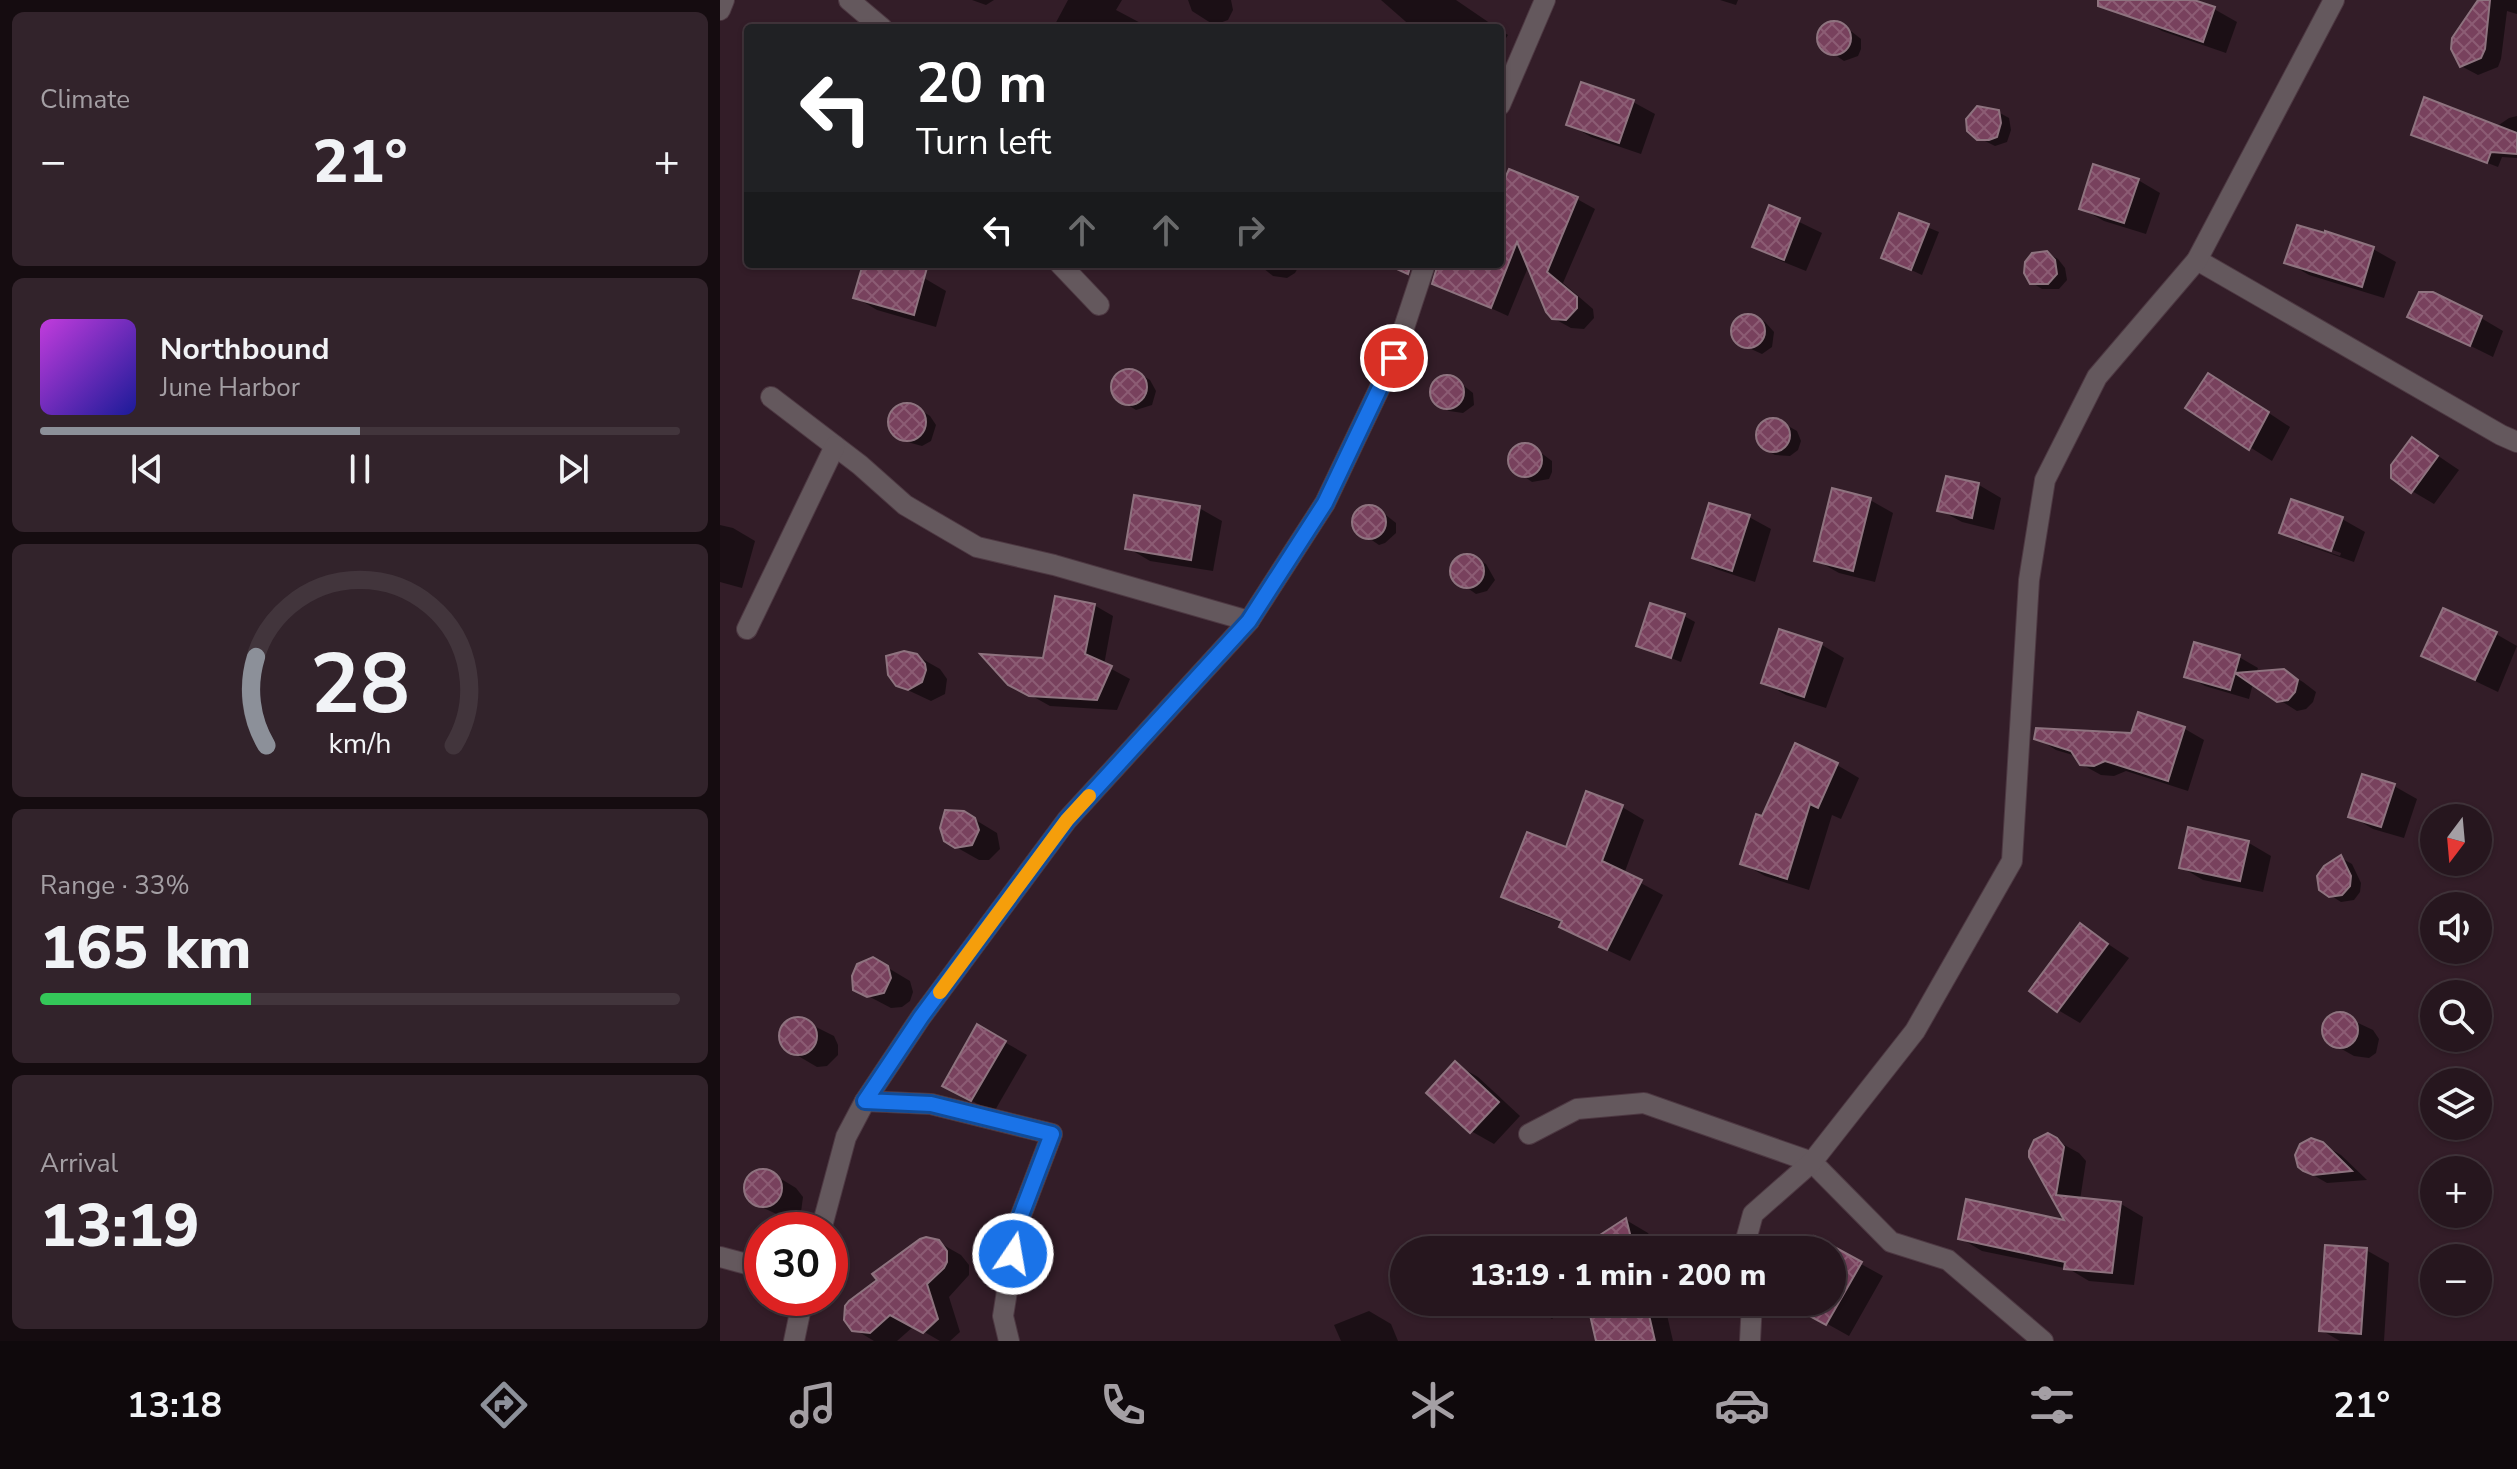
<!DOCTYPE html>
<meta charset="utf-8">
<style>
:root{--surface:#26161e;--page:#32232b;--text:#f1f3f6;--muted:#a49fa4;--line:#42353c;--accent:#8c9099}
body{margin:0;font-family:"Nunito Sans",sans-serif;background:var(--page);color:var(--text);height:100vh;display:flex;flex-direction:column;font-size:30px;white-space:nowrap}
*{box-sizing:border-box;margin:0}
p{font-size:26px;color:var(--muted)}
.icon{flex:none;width:44px;height:44px;fill:none;stroke:currentColor;stroke-width:2;stroke-linecap:round;stroke-linejoin:round}
.map{position:relative;flex:1;overflow:hidden}
.drawer{display:flex;flex-direction:column;gap:12px;padding:12px;background:#150c10;width:720px}
.drawer>*{flex:none}
.hud{position:absolute;left:24px;top:24px;width:760px;height:244px;border-radius:8px;box-shadow:0 2px 6px #0004,0 0 0 2px var(--line);background:#202124;color:#fff;overflow:hidden}
.needle{width:52px;rotate:196deg}
.buttons{position:absolute;left:1700px;top:804px;display:grid;gap:16px}
.buttons a{display:grid;place-items:center;width:72px;height:72px;border-radius:50%;background:var(--surface);box-shadow:0 2px 6px #0004,0 0 0 2px var(--line);font-size:40px}
.speed{position:absolute;left:24px;top:1212px;display:flex;gap:16px;font-size:40px;font-weight:700;text-align:center}
.speed>*{display:grid;place-content:center;width:104px;height:104px;border-radius:50%;background:var(--surface);box-shadow:0 2px 6px #0004,0 0 0 2px var(--line);line-height:1}
.speed .limit{border:12px solid #d22;background:#fff;color:#111}
.pin{position:absolute;display:grid;place-items:center;width:68px;height:68px;color:#fff;margin:-34px;border:4px solid #fff;border-radius:50%;box-shadow:0 2px 8px #0007}
.me{position:absolute;width:88px;margin:-44px;rotate:12deg;stroke-linejoin:round;filter:drop-shadow(0 0 6px #0008)}
.turn{display:flex;align-items:center;gap:28px;height:168px;padding:0 40px;font-size:36px}
.turn .icon{width:104px;height:104px;stroke-width:2.5}
.turn b{display:block;font-size:56px;line-height:68px}
.lanes{display:flex;align-items:center;height:76px;padding:0 40px;background:#0003;justify-content:center;gap:40px;direction:ltr}
.lanes .off{opacity:.35}
.big{font-size:60px;font-weight:800;line-height:1.1}
.drawer .card{flex:1;display:flex;flex-direction:column;justify-content:center;gap:12px;min-width:0;padding:0 28px;border-radius:12px;background:var(--page)}
.drawer .dial{align-items:center;gap:0}
.dial svg{height:208px;overflow:visible;fill:none;stroke:var(--line);stroke-width:7;stroke-linecap:round;text-anchor:middle}
.dial text{fill:var(--text);stroke:none}
.song{display:flex;align-items:center;gap:24px}
.cover{width:96px;height:96px;border-radius:12px;background:linear-gradient(135deg,hsl(290 70% 55%),hsl(240 70% 35%))}
.played{height:8px;border-radius:4px;background:linear-gradient(90deg,var(--accent) 50%,var(--line) 50%)}
.keys{display:flex;justify-content:space-around;direction:ltr}
.heat{display:flex;justify-content:space-between;align-items:center;font-size:44px;direction:ltr}
.charge{height:12px;border-radius:6px;background:linear-gradient(90deg,#34c759 33%,var(--line) 0)}
.trip{position:absolute;left:670px;top:1236px;width:456px;height:80px;border-radius:40px;background:var(--surface);box-shadow:0 2px 6px #0004,0 0 0 2px var(--line);font-weight:800;line-height:80px;text-align:center}
.dock{display:flex;height:128px;justify-content:space-around;align-items:center;background:#0f090c;color:var(--muted)}
.dock .icon{width:56px;height:56px}
.dock .current{color:var(--accent)}
.dock b{font-size:36px;color:var(--text)}
main{display:flex;flex:1;min-height:0}
.map>svg:first-child{display:block}
</style>
<main>
<section class="drawer">
<div class="card"><p>Climate</p>
<div class="heat"><a>−</a><b class="big">21°</b><a>+</a></div>
</div>
<div class="card">
<div class="song"><i class="cover"></i><div><b>Northbound</b><p>June Harbor</p></div></div>
<div class="played"></div>
<div class="keys"><svg class="icon" aria-label="previous" viewBox="0 0 24 24"><path d="M18 5L8 12l10 7zM5 5v14"/></svg><svg class="icon" aria-label="pause" viewBox="0 0 24 24"><path d="M8 5v14M16 5v14"/></svg><svg class="icon" aria-label="next" viewBox="0 0 24 24"><path d="M6 5l10 7-10 7zM19 5v14"/></svg></div>
</div>
<div class="card dial"><svg viewBox="0 0 100 80">
<path d="M14 69A42 42 0 1 1 86 69"/>
<path d="M14 69A42 42 0 0 1 10 35" stroke="#8c9099"/>
<text x="50" y="56" font-size="32" font-weight="700">28</text>
<text x="50" y="72" font-size="11">km/h</text>
</svg></div>
<div class="card"><p>Range · 33%</p><b class="big">165 km</b><div class="charge"></div></div>
<div class="card"><p>Arrival</p><b class="big">13:19</b></div>
</section>
<div class="map">
<svg width="1797" height="1341" viewBox="0 0 1797 1341">
<defs>
<pattern id="building-cross-hatch" width="8" height="8" patternUnits="userSpaceOnUse" patternTransform="scale(2)"><rect width="8" height="8" fill="#78415d"/><path d="M0 0l8 8M0 8l8-8" fill="none" stroke="#8c5c74"/></pattern>
</defs>
<rect width="100%" height="100%" fill="#331d28"/>
<g fill="#0007" fill-rule="evenodd">
<path d="M252,0H274L266,5Z"/>
<path d="M348,0H402L396,10L430,28H333Z"/>
<path d="M468,0H511L513,10L508,20L494,25L472,11Z"/>
<path d="M661,0H736L777,28H693Z"/>
<path d="M1000,0H1018L1016,5Z"/>
<path d="M1426,0H1468L1494,9L1517,22L1506,53L1442,31L1420,18Z"/>
<path d="M1758,0H1797V14L1787,11L1781,59L1778,67L1758,75L1741,66Z"/>
<path d="M1109,22L1122,24L1141,39V49L1138,56L1124,61L1099,44L1100,32Z"/>
<path d="M780,30L788,35L780,47Z"/>
<path d="M913,102L935,114L921,154L871,137L849,124Z"/>
<path d="M1278,112L1289,118L1291,130L1287,142L1275,146L1259,138Z"/>
<path d="M1797,116V158L1782,157L1778,167L1693,134L1776,127L1789,118Z"/>
<path d="M790,171L857,199L875,209L843,283L873,309L874,318L864,329L851,328L833,318L809,265L788,316L722,286L731,264H780V196Z"/>
<path d="M1418,180L1440,193L1426,234L1384,221L1361,208Z"/>
<path d="M1050,208L1102,233L1086,271L1056,259L1034,246Z"/>
<path d="M1180,216L1219,232L1202,275L1163,257Z"/>
<path d="M1653,249L1676,262L1664,298L1589,275L1567,262Z"/>
<path d="M1327,253L1338,259L1345,268L1347,280L1339,289H1322L1311,282Z"/>
<path d="M145,264H155L204,278L226,291L216,327L157,310L135,297Z"/>
<path d="M538,264H579V266L575,273L567,278L553,276Z"/>
<path d="M1034,316L1045,322L1054,332L1052,347L1042,354L1018,343L1013,335L1017,319Z"/>
<path d="M1690,316L1761,318L1783,331L1773,357Z"/>
<path d="M404,372L418,373L430,380L436,391L432,405L416,410L397,398L393,389L396,379Z"/>
<path d="M724,377L734,378L753,393L754,405L743,413L729,411L717,404L712,395L713,383Z"/>
<path d="M1511,388L1570,427L1552,461L1468,408Z"/>
<path d="M182,406L199,409L210,416L216,425L211,441L202,446L191,443L179,437L172,428L173,412Z"/>
<path d="M1056,419L1077,431L1081,441L1078,450L1070,456L1055,455L1044,449L1038,438L1040,426Z"/>
<path d="M1693,439L1739,470L1714,504L1692,491Z"/>
<path d="M800,445L813,447L832,461V472L829,479L812,482L790,466L791,454Z"/>
<path d="M1227,478L1259,485L1281,498L1274,530L1242,522L1220,510Z"/>
<path d="M1150,500L1173,513L1155,582L1119,573L1096,560Z"/>
<path d="M1572,501L1622,519L1645,532L1634,562L1583,544L1561,532ZM1582,539L1621,553L1620,556L1582,543Z"/>
<path d="M644,506L657,508L676,523V533L665,543L659,545L634,528L635,516Z"/>
<path d="M479,508L502,521L493,571L430,561L408,548Z"/>
<path d="M1029,517L1051,529L1035,582L996,569L974,557Z"/>
<path d="M0,525L13,528L35,541L22,588L0,582Z"/>
<path d="M742,556L754,558L766,564L775,580L767,591L756,594L732,577V565Z"/>
<path d="M374,605L393,616L384,665L410,679L397,710L330,706L289,683L324,661Z"/>
<path d="M964,616L975,622L961,662L918,645Z"/>
<path d="M1061,631L1102,645L1124,658L1106,708L1066,695L1043,682Z"/>
<path d="M1776,634L1797,646L1778,692L1703,656Z"/>
<path d="M197,656L220,669L227,679L225,694L211,701L177,685Z"/>
<path d="M1519,657L1538,668L1536,673L1564,671L1583,682L1596,692L1593,702L1586,709L1577,711L1533,683L1529,699L1485,686L1467,676Z"/>
<path d="M1419,715L1465,729L1484,740L1468,791L1406,771L1394,776L1381,775L1361,764L1356,756L1336,750L1317,738L1413,735Z"/>
<path d="M1117,765L1139,778L1121,819L1112,815L1089,890L1045,876L1022,863L1044,818Z"/>
<path d="M1643,776L1674,786L1697,799L1684,838L1653,829L1631,816Z"/>
<path d="M902,807L924,820L904,874L943,895L910,961L864,939L842,926L843,923L806,909L784,896Z"/>
<path d="M244,813L277,833L280,849L269,860H259L236,847Z"/>
<path d="M1469,829L1529,843L1551,856L1543,892L1483,880L1461,867Z"/>
<path d="M1621,858L1632,864L1641,883L1640,892L1634,900L1621,902L1610,895Z"/>
<path d="M1361,926L1409,958L1360,1023L1338,1010Z"/>
<path d="M153,959L190,981L193,992L190,1001L182,1007L171,1008L135,989Z"/>
<path d="M1619,1014L1653,1030L1659,1039L1656,1053L1649,1058L1634,1056L1611,1043L1604,1028L1609,1019Z"/>
<path d="M82,1020L114,1036L118,1045V1055L107,1066L97,1067L63,1047L62,1029L70,1021Z"/>
<path d="M258,1027L307,1055L274,1112L246,1098Z"/>
<path d="M735,1064L758,1077L800,1116L774,1144L751,1131Z"/>
<path d="M1328,1136L1359,1153L1366,1161L1360,1200L1401,1204L1423,1217L1414,1285L1369,1281L1349,1269L1262,1251L1240,1238L1348,1223L1311,1157Z"/>
<path d="M1602,1144L1621,1155L1647,1180L1607,1183L1588,1172Z"/>
<path d="M41,1171L53,1174L76,1188L83,1197L81,1212L67,1219L33,1203L26,1193L27,1181L30,1176Z"/>
<path d="M906,1220L928,1233L939,1250H861Z"/>
<path d="M1095,1239L1163,1276L1129,1336L1068,1302H1112V1250H1089Z"/>
<path d="M218,1242L241,1255L249,1265V1275L229,1297L240,1332L230,1341H220L194,1326L177,1341H154L134,1329Z"/>
<path d="M803,1245L812,1250H798Z"/>
<path d="M1646,1250L1669,1263L1664,1341H1620L1601,1330Z"/>
<path d="M805,1302H851L832,1319Z"/>
<path d="M869,1302H944L953,1341H878Z"/>
<path d="M649,1311L671,1324L678,1341H621L614,1325Z"/>
</g>
<g fill="url(#building-cross-hatch)" stroke="#8e737f" stroke-width="2">
<path d="M1378,0H1474L1495,7L1483,42L1378,6Z"/>
<path d="M1758,0H1770L1765,49L1761,58L1740,67L1731,49L1732,38Z"/>
<circle cx="1114" cy="38" r="17"/>
<path d="M861,82L914,100L899,143L846,125Z"/>
<path d="M1704,97L1797,133V154L1771,152L1767,163L1691,135Z"/>
<path d="M1257,106L1279,110L1281,123L1277,137L1269,140H1257L1247,131L1246,119Z"/>
<path d="M1373,164L1419,179L1404,223L1359,209Z"/>
<path d="M789,169L858,197L827,272L857,297V308L846,320L832,319L826,312L797,242L771,308L712,284L718,264H780V190Z"/>
<path d="M1049,205L1080,218L1064,260L1032,247Z"/>
<path d="M1179,213L1209,224L1191,270L1161,258Z"/>
<path d="M1577,225L1605,233V231L1654,247L1642,287L1564,263Z"/>
<path d="M1327,251L1335,260L1337,274L1328,284H1310L1304,273L1305,262L1312,253Z"/>
<path d="M143,264H208L194,315L133,298Z"/>
<path d="M666,264H691L688,274Z"/>
<path d="M1699,292H1713L1762,316L1750,346L1687,317Z"/>
<circle cx="1028" cy="331" r="17"/>
<circle cx="409" cy="387" r="18"/>
<path d="M1488,373L1549,412L1529,450L1465,408Z"/>
<circle cx="727" cy="392" r="17"/>
<circle cx="187" cy="422" r="19"/>
<circle cx="1053" cy="435" r="17"/>
<path d="M1692,437L1718,456L1691,493L1671,478V465Z"/>
<circle cx="805" cy="460" r="17"/>
<path d="M1226,476L1259,483L1252,518L1217,511Z"/>
<path d="M1112,488L1151,498L1133,571L1094,561Z"/>
<path d="M414,495L480,506L471,560L405,549Z"/>
<path d="M1571,499L1623,517L1611,551L1559,533Z"/>
<path d="M989,503L1030,515L1012,571L972,558Z"/>
<circle cx="649" cy="522" r="17"/>
<circle cx="747" cy="571" r="17"/>
<path d="M335,596L375,604L365,654L392,666L377,700L309,696L288,685L260,654L323,658Z"/>
<path d="M930,603L965,614L951,658L916,646Z"/>
<path d="M1723,608L1777,632L1755,680L1701,656Z"/>
<path d="M1059,629L1102,643L1084,697L1041,683Z"/>
<path d="M1474,642L1520,655L1515,673L1564,669L1578,680L1575,692L1568,700L1557,702L1515,673L1510,690L1464,677Z"/>
<path d="M184,651L197,654L205,664L206,670L202,682L188,690L176,686L168,675L166,656Z"/>
<path d="M1418,712L1465,727L1448,781L1385,761L1374,766L1360,765L1351,751L1314,739L1316,728L1411,733Z"/>
<path d="M1075,743L1118,763L1098,808L1090,804L1067,879L1020,864L1036,814L1042,816Z"/>
<path d="M1642,774L1675,784L1661,827L1628,817Z"/>
<path d="M866,791L903,805L882,861L922,880L887,950L839,927L842,921L781,897L807,832L846,847Z"/>
<path d="M225,810L244,811L255,818L259,830L252,845L235,848L224,841L220,828Z"/>
<path d="M1468,827L1529,841L1520,881L1459,868Z"/>
<path d="M1621,855L1631,876L1630,886L1622,895L1609,897L1599,890L1597,876L1604,866Z"/>
<path d="M1360,923L1388,944L1337,1012L1309,991Z"/>
<path d="M153,957L168,966L171,978L164,993L147,997L133,990L132,976L137,964Z"/>
<circle cx="1620" cy="1030" r="18"/>
<circle cx="78" cy="1036" r="19"/>
<path d="M257,1024L286,1041L251,1101L222,1086Z"/>
<path d="M735,1061L779,1102L750,1133L706,1093Z"/>
<path d="M1328,1133L1337,1138L1344,1147L1336,1195L1401,1202L1392,1273L1344,1269L1345,1262L1238,1239L1246,1199L1344,1220L1309,1157V1151L1314,1140Z"/>
<path d="M1591,1138L1603,1142L1632,1171L1593,1175L1583,1171L1578,1167L1575,1155L1580,1144Z"/>
<circle cx="43" cy="1188" r="19"/>
<path d="M906,1218L914,1250H857Z"/>
<path d="M1094,1236L1142,1262L1106,1325L1064,1302H1112V1250H1086Z"/>
<path d="M206,1237L219,1240L227,1251V1262L224,1268L207,1284L218,1319L203,1333L170,1315L150,1333L132,1331L124,1320L125,1306L129,1301L157,1280L152,1274L200,1239Z"/>
<path d="M1605,1245L1647,1248L1641,1334L1599,1331Z"/>
<path d="M867,1302H926L935,1341H876Z"/>
</g>
<g fill="none" stroke-linecap="round" stroke-linejoin="round">
<g stroke="#4d3842" stroke-width="22">
<g id="minor">
<path d="M129,0L162,28"/>
<path d="M0,10L4,0"/>
<path d="M780,105L825,0"/>
<path d="M1477,260L1781,435L1797,442"/>
<path d="M340,264L379,305"/>
<path d="M51,397L140,465L185,505L257,547L334,565L529,621"/>
<path d="M27,629L115,446"/>
<path d="M145,1101L211,1104L332,1134L298,1223L283,1316L289,1341"/>
<path d="M809,1134L857,1109L924,1103L1092,1162L1171,1242L1228,1260L1323,1341"/>
<path d="M101,1230L126,1137L145,1101L201,1017L347,820L529,621L605,503L674,358L705,264"/>
<path d="M1028,1250L1027,1236L1033,1214L1092,1162L1195,1031L1292,861L1309,580L1325,480L1377,377L1477,260L1614,0"/>
<path d="M0,1257L42,1268"/>
<path d="M74,1341L83,1298"/>
<path d="M1030,1341L1032,1302"/>
</g>
</g>
<use href="#minor" stroke="#64585d" stroke-width="20"/>
</g>
<g fill="none" stroke-linecap="round" stroke-linejoin="round">
<g stroke="#114b97" stroke-width="20">
<path id="route" d="M293,1254L298,1223L332,1134L211,1104L145,1101L201,1017L347,820L529,621L605,503L674,358"/>
</g>
<use href="#route" stroke="#1a73e8" stroke-width="14"/>
<path stroke="#f59e0b" stroke-width="14" d="M220,992L347,820L369,796"/>
</g>
</svg>
<div class="buttons">
<a><svg class="needle" viewBox="-14 -14 28 28"><path d="M0-13l5 13h-10z" fill="#e53935"/><path d="M0 13l5-13h-10z" fill="#a49fa4"/></svg></a>
<a><svg class="icon" aria-label="sound" viewBox="0 0 24 24"><path d="M4 9h4l5-4v14l-5-4H4zM17 9q2 3 0 6"/></svg></a>
<a><svg class="icon" aria-label="search" viewBox="0 0 24 24"><circle cx="10" cy="10" r="6"/><path d="M15 15l6 6"/></svg></a>
<a><svg class="icon" aria-label="layers" viewBox="0 0 24 24"><path d="M12 4l9 5-9 5-9-5zM3 14l9 5 9-5"/></svg></a>
<a>+</a>
<a>−</a>
</div>
<div class="speed"><div class="limit">30</div></div>
<div class="pin" style="left:674px;top:358px;background:#d93025"><svg class="icon" aria-label="arrive" viewBox="0 0 24 24"><path d="M6 21V4h12l-3 4 3 4H6"/></svg></div>
<svg class="me" style="left:293px;top:1254px" viewBox="-20 -20 40 40"><circle r="17" fill="#1a73e8" stroke="#fff" stroke-width="3"/><path d="M0-11L8 9 0 5-8 9z" fill="#fff"/></svg>
<div class="trip">13:19 · 1 min · 200 m</div>
<div class="hud">
<div class="turn"><svg class="icon" aria-label="left" viewBox="0 0 24 24"><path d="M17 20v-9H6M10 6l-5 5 5 5"/></svg><div><b>20 m</b>Turn left</div></div>
<div class="lanes"><svg class="icon" aria-label="left" viewBox="0 0 24 24"><path d="M17 20v-9H6M10 6l-5 5 5 5"/></svg><svg class="icon off" aria-label="ahead" viewBox="0 0 24 24"><path d="M12 20V5M6 11l6-6 6 6"/></svg><svg class="icon off" aria-label="ahead" viewBox="0 0 24 24"><path d="M12 20V5M6 11l6-6 6 6"/></svg><svg class="icon off" aria-label="right" viewBox="0 0 24 24"><path d="M7 20v-9h11M14 6l5 5-5 5"/></svg></div>
</div>
</div>
</main>
<nav class="dock">
<b>13:18</b>
<svg class="icon current" aria-label="directions" viewBox="0 0 24 24"><path d="M12 3l9 9-9 9-9-9zM9 14v-3h6M13 9l2 2-2 2"/></svg>
<svg class="icon" aria-label="music" viewBox="0 0 24 24"><path d="M9 18V5l10-2v13"/><circle cx="6" cy="18" r="3"/><circle cx="16" cy="16" r="3"/></svg>
<svg class="icon" aria-label="phone" viewBox="0 0 24 24"><path d="M5 4h4l2 5-3 2q2 4 5 5l2-3 5 2v4C11 20 4 13 5 4z"/></svg>
<svg class="icon" aria-label="climate" viewBox="0 0 24 24"><path d="M12 3v18M4 7l16 10M4 17L20 7"/></svg>
<svg class="icon" aria-label="car" viewBox="0 0 24 24"><path d="M5 17H2v-5l4-1 3-4h7l3 4 3 1v5h-3M9 17h6M6 11h13"/><circle cx="7" cy="17" r="2"/><circle cx="17" cy="17" r="2"/></svg>
<svg class="icon" aria-label="filters" viewBox="0 0 24 24"><path d="M4 7h16M4 17h16"/><circle cx="9" cy="7" r="2"/><circle cx="15" cy="17" r="2"/></svg>
<b>21°</b>
</nav>
